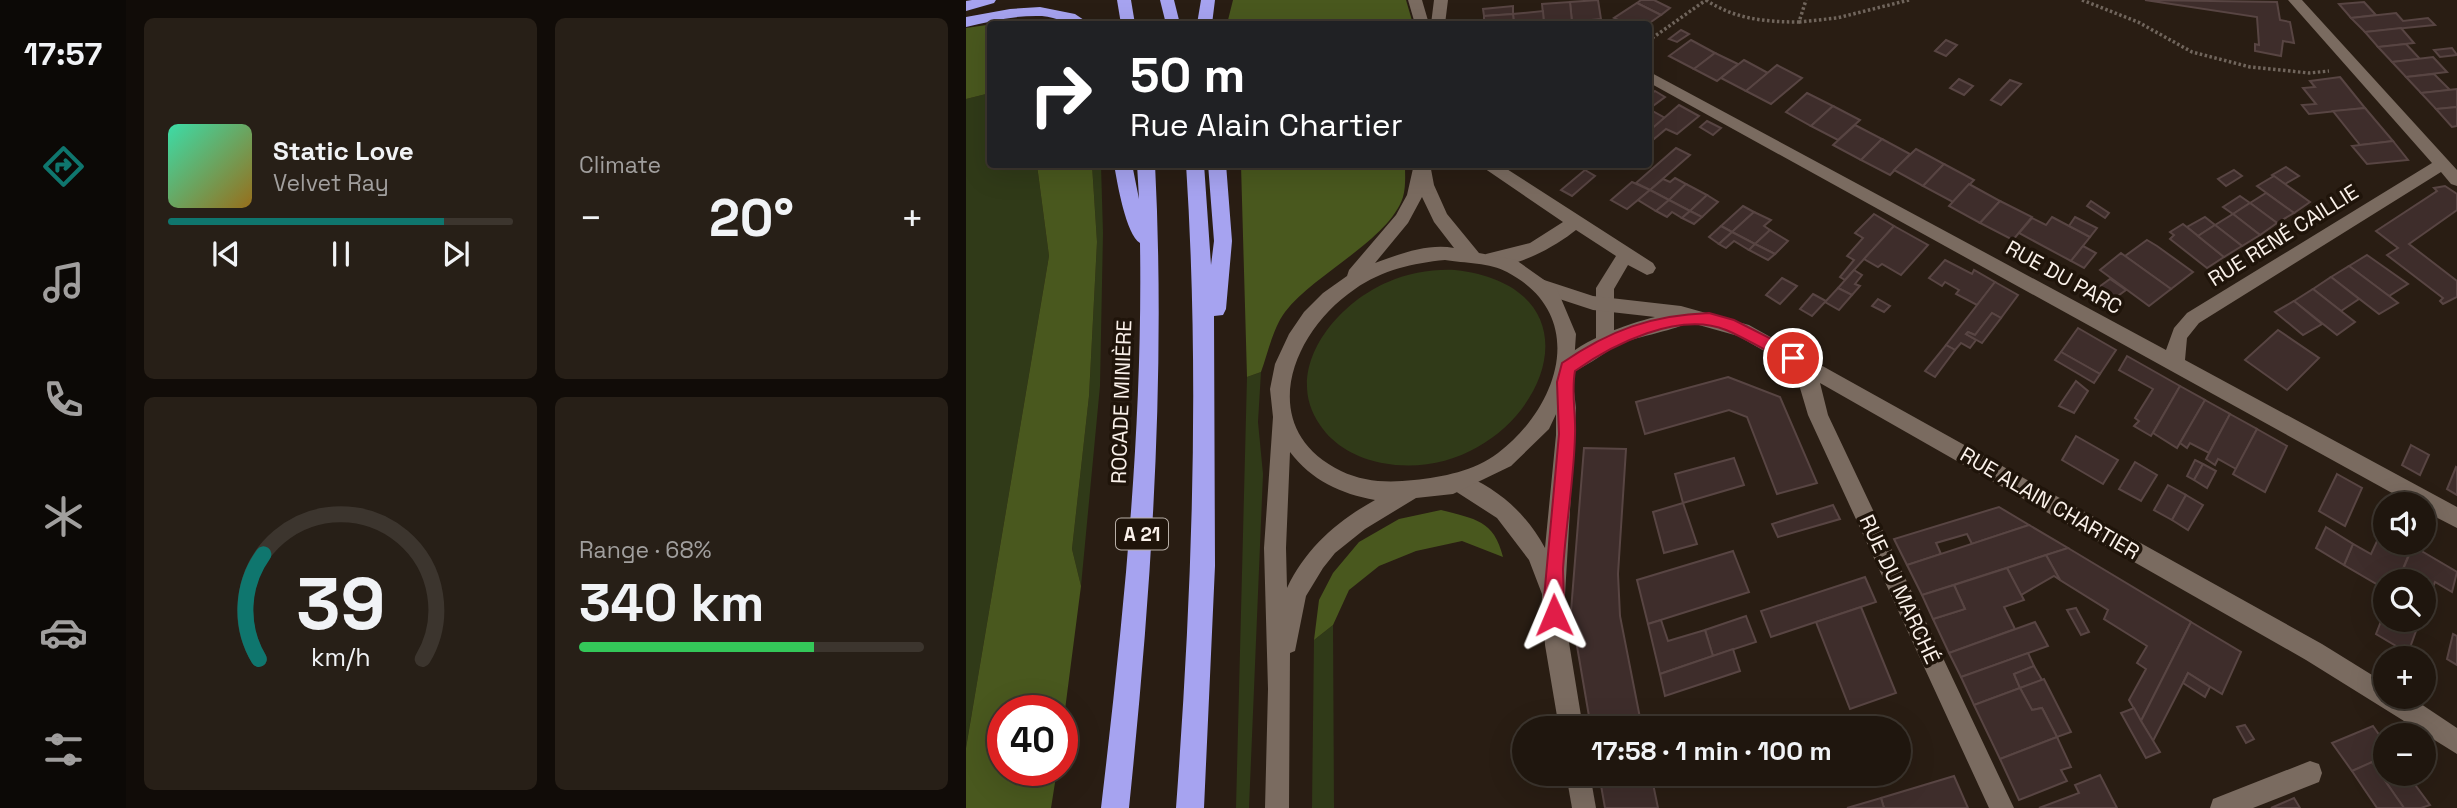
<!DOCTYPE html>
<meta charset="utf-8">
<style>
:root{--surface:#1f160e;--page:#271f17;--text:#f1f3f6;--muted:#a19f9e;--line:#3c352e;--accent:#0f766e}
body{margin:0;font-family:"Space Grotesk",sans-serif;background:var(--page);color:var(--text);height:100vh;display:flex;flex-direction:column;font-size:26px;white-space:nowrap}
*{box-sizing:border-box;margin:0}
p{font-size:23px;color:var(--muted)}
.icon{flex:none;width:38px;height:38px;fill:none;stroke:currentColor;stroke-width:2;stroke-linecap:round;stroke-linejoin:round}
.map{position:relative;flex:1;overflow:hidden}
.side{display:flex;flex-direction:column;gap:18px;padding:18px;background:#110c08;width:840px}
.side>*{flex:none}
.banner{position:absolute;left:21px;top:21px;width:665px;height:147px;border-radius:7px;box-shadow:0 7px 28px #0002,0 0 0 2px var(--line);background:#202124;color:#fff;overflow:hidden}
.fabs{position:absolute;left:1407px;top:492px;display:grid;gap:14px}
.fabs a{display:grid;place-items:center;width:63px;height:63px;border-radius:50%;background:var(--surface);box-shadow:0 7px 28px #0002,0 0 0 2px var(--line);font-size:35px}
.speed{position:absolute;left:21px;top:695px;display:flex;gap:14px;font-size:35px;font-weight:700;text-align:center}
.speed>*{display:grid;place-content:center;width:91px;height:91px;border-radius:50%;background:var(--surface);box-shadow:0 7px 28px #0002,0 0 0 2px var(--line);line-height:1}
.speed .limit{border:10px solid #d22;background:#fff;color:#111}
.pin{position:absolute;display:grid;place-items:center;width:60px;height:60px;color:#fff;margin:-30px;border:4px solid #fff;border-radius:50%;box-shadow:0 2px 7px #0007}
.me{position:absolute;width:77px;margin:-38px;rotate:359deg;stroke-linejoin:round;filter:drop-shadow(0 0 5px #0008)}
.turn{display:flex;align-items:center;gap:24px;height:147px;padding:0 28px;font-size:32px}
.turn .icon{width:91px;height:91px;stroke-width:2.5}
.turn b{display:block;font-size:49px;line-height:60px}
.big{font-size:52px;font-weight:700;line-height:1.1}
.side .card{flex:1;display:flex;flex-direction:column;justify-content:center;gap:10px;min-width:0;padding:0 24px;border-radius:10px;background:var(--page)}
.side .dial{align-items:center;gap:0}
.dial svg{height:182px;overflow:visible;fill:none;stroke:var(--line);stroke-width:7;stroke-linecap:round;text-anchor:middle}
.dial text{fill:var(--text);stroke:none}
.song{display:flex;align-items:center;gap:21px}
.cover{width:84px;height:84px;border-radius:10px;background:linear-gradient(135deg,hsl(160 70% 55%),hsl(40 70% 35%))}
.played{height:7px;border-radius:4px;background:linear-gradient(90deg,var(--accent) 80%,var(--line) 80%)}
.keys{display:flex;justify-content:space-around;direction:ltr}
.heat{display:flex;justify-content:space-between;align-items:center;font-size:38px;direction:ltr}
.charge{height:10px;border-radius:5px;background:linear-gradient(90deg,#34c759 68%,var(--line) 0)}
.side .tiles{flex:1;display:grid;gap:18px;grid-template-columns:repeat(2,1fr)}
.trip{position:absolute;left:546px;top:716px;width:399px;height:70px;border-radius:35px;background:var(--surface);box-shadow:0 7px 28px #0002,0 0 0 2px var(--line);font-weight:700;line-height:70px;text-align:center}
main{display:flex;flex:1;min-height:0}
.tabs{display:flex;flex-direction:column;width:126px;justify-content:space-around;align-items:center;background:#0c0906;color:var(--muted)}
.tabs .icon{width:49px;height:49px}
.tabs .current{color:var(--accent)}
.tabs b{font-size:32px;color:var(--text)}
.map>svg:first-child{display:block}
</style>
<main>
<nav class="tabs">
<b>17:57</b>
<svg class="icon current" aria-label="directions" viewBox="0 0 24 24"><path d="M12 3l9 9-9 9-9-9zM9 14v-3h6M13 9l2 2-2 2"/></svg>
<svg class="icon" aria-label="music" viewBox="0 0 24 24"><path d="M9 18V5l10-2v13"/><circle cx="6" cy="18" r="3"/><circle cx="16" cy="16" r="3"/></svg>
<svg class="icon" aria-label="phone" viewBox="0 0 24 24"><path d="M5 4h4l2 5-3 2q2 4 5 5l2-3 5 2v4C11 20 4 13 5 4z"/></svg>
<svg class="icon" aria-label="climate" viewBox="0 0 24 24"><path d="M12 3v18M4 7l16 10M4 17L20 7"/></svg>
<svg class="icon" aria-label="car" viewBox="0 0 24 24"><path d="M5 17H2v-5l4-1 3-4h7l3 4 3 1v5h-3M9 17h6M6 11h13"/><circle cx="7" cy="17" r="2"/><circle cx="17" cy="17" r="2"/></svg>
<svg class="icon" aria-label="filters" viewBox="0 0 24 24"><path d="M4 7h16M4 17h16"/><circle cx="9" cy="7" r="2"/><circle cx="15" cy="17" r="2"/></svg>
</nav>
<section class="side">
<div class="tiles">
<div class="card">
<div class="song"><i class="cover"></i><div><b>Static Love</b><p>Velvet Ray</p></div></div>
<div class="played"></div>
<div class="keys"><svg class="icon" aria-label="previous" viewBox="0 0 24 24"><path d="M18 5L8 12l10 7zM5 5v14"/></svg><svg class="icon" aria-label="pause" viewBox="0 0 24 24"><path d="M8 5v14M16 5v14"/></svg><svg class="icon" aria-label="next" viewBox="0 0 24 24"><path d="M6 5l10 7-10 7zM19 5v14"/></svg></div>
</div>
<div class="card"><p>Climate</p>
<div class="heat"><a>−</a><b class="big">20°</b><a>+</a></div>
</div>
<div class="card dial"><svg viewBox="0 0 100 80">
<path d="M14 69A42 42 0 1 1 86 69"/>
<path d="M14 69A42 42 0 0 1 16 23" stroke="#0f766e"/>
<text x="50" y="56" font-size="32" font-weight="700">39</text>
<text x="50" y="72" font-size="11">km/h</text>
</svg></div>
<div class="card"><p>Range · 68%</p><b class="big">340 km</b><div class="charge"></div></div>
</div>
</section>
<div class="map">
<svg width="1491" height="808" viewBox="0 0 1491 808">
<rect width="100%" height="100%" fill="#291d13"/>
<g fill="#303a18">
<path d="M24,93V164L71,165L83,256L0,748V99Z"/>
<path d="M126,165H135L137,233L134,386L115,586L106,549L123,396L131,242Z"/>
<path d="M489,270C662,290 558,490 416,463C391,458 368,446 354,425C315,369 371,303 422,282C443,273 466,269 489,270Z"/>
<path d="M295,372L292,422L297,474L283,808H270L281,377Z"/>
<path d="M367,625L368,808H346L348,640Z"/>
</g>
<g fill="#49581e">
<path d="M267,0H440L447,24H261Z"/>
<path d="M34,23L78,24H24V93L0,99V28Z"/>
<path d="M71,165H126L131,242L123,396L106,549L115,586L96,733V710H37V770H91L85,808H0V748L83,256Z"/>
<path d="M275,165H439C439,174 440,187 437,197C423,240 348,274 319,312C307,328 302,353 295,372L281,377Z"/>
<path d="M475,510C509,519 528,520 537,557L496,541L450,551L413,566L383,590L367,625L348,640L353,600L367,573L393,542L433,519Z"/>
</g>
<g fill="#3e2d2b" stroke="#584543" stroke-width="2">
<path d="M632,0L635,19L606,22L604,2Z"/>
<path d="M675,0H688L704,8L695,15L671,3Z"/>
<path d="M1179,0L1311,2L1314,20L1324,22L1328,43L1317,41L1315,56L1289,51V44L1293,45L1291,17Z"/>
<path d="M604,2L606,22L578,24L576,4Z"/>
<path d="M1398,2L1410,15L1385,18L1373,4Z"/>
<path d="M671,3L695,15L682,24H660L648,18Z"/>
<path d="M547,6V14L518,16L517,9Z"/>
<path d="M577,11L578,24H548L547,14Z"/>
<path d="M1430,13L1437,21L1462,18L1469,25L1399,32L1385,18Z"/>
<path d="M547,14L548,24H518V16Z"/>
<path d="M1435,28L1448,43L1412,47L1399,32Z"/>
<path d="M715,30L723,34L711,42L703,39Z"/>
<path d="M725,40L749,53L728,69L703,56Z"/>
<path d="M980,40L991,45L980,56L969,51Z"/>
<path d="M1440,44L1454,59L1426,62L1412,47Z"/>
<path d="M1486,48L1491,55L1474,57L1468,50Z"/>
<path d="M749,53L772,64L751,81L728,69Z"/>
<path d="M1467,57L1481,72L1440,77L1426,62Z"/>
<path d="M778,60L802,73L780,91L755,78Z"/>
<path d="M811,65L836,78L805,104L780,91Z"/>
<path d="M1468,74L1484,90L1455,93L1440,77Z"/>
<path d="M1374,77L1399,108L1343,114L1336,105L1350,104L1337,88L1349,87L1344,81Z"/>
<path d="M993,79L1007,86L998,95L984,88Z"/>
<path d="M1044,80L1055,84L1035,105L1025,100Z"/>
<path d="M1491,89V107L1470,109L1455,93Z"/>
<path d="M689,91L699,97L683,109L699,118L683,132L682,96Z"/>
<path d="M841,93L867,106L845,126L820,112Z"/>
<path d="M713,105L733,116L711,134L700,129L682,144V132Z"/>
<path d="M867,106L894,120L872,140L845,126Z"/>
<path d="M1491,107V126L1486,127L1470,109Z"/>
<path d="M1399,108L1427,141L1394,145L1367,111Z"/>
<path d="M741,121L755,128L747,135L734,127Z"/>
<path d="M889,125L916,139L895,160L867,145Z"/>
<path d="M916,139L944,154L924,175L895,160Z"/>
<path d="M1427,141L1442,160L1401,164L1386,146Z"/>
<path d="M710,148L724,155L684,190L670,183Z"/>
<path d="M950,149L978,164L957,186L928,170Z"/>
<path d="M978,164L1008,180L987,202L957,186Z"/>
<path d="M1320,167L1333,176L1319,184L1306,175Z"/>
<path d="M619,170L629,176L606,196L595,190Z"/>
<path d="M1268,170L1276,176L1260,186L1252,179Z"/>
<path d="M1308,176L1319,184L1344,202L1328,213L1291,186Z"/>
<path d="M709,178L720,184L703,200L684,190L697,179L704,182Z"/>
<path d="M666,182L684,190L661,209L645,200Z"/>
<path d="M720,184L741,195L724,211L703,200Z"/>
<path d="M1003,184L1034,201L1014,223L983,206Z"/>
<path d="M1479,186L1491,194V210L1443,244L1491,281V297L1477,304L1474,301L1477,298L1421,255L1432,248L1410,231L1471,191L1468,188Z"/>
<path d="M684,190L703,200L690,211L672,200Z"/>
<path d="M1300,193L1328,213L1311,223L1284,203Z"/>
<path d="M741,195L752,202L736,217L724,211Z"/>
<path d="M1274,196L1284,203L1267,214L1257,207Z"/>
<path d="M703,200L724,211L716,218L706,212L701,217L690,211Z"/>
<path d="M1034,201L1066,217L1047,240L1014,223Z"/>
<path d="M1125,201L1143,213L1139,218L1121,206Z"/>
<path d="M1284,203L1311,223L1294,235L1267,214Z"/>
<path d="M777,206L788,212L766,232L755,226Z"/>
<path d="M724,211L736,217L728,224L716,218Z"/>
<path d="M788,212L805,220L798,226L804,230L789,244L766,232Z"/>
<path d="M908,214L928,226L879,280L874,277L888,260L881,256L897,238L889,233Z"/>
<path d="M1267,214L1294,235L1276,246L1249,225Z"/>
<path d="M1086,217L1124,237L1105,261L1053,233L1066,218L1080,225Z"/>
<path d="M1109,217L1131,228L1124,237L1103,226Z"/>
<path d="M1239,217L1249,225L1232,236L1221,227Z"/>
<path d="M1217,224L1232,236L1258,257L1241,268L1204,239L1208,235L1204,232Z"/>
<path d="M1249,225L1276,246L1258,257L1232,236Z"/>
<path d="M755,226L766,232L753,244L743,237Z"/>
<path d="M928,226L962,245L935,275L916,264L912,267L898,259Z"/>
<path d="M804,230L822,241L809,254L789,244Z"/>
<path d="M766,232L789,244L783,250L768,241L760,248L753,244Z"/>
<path d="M1181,240L1191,246L1227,272L1205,289L1159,256Z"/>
<path d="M789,244L809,254L802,260L783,250Z"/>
<path d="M1117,246L1130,253L1118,268L1105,261Z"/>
<path d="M1155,253L1159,256L1205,289L1183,306L1134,270Z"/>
<path d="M1401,255L1442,284L1423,296L1383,266Z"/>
<path d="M979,260L1006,274L1008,270L1029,282L1011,305L990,294L993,290L979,282L976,286L963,278Z"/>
<path d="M1383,266L1423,296L1432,303L1413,314L1365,277Z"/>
<path d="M888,270L896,275L889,284L894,286L886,295L872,288Z"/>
<path d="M1365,277L1393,299L1375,311L1347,289Z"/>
<path d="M816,278L831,286L814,304L800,295Z"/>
<path d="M1144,279L1160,290L1149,298L1133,287Z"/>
<path d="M1029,282L1052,295L1035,318L1026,313L1009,335L1002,332L1000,334L1010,340L1004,348L995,343L989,350L980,345Z"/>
<path d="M872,288L886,295L873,310L859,302Z"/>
<path d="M1347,289L1389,322L1371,335L1328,301Z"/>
<path d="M847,294L860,301L846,316L834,309Z"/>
<path d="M912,299L924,306L918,312L906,306Z"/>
<path d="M1328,301L1356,324L1337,335L1309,312Z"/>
<path d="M1026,313L1035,318L1016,343L1000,334L1002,332L1009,335Z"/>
<path d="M1112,328L1150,350L1134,374L1095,352Z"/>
<path d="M1312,330L1353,358L1321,390L1279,360Z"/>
<path d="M980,345L989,350L969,377L959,371Z"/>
<path d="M1095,352L1134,374L1128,383L1089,360Z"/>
<path d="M1161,356L1214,386L1185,436L1168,426L1173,421L1169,418L1187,389L1153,370Z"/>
<path d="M762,377L814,397L851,483L811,494L781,417L763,410L679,434L670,402Z"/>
<path d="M1110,381L1122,391L1108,413L1093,406Z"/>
<path d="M1214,386L1239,400L1211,448L1187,433Z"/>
<path d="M1239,400L1264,414L1243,453L1224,443L1221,448L1214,443Z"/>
<path d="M1264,414L1291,429L1270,469L1252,459L1249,465L1240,459Z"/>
<path d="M1291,429L1321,446L1299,492L1267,474Z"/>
<path d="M1110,436L1152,460L1137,484L1096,460Z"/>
<path d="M1445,445L1463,455L1454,475L1436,465Z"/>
<path d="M618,448L660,449L652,574L654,616L676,728H625L605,611Z"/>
<path d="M768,458L778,485L717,503L709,474Z"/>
<path d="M1229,460L1237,464L1228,480L1221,476Z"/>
<path d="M1169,462L1191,475L1175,501L1153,489Z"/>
<path d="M1237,464L1250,471L1241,488L1228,480Z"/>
<path d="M1490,467L1491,468V495L1481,489Z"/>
<path d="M1371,474L1396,488L1379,526L1353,511Z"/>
<path d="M1202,485L1220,495L1206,520L1188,510Z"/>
<path d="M1220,495L1237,505L1222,530L1206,520Z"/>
<path d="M717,503L731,544L698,553L687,512Z"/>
<path d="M867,505L874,519L812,537L806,524Z"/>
<path d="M1033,507L1063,525L1006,544L1001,534L970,543L975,554L941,565L928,539Z"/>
<path d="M1419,512V542H1448L1432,581H1419V589L1378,565L1387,544L1405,554L1413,537L1409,535Z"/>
<path d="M1063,525L1102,548L956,595L941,565Z"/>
<path d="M1360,527L1387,544L1378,565L1350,548Z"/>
<path d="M1447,546L1491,572L1486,592L1469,582L1458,611V581H1432Z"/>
<path d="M1102,548L1225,622L1175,721L1163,700L1180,669L1171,663L1181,646L1138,619L1142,610L1094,580L1080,555Z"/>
<path d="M767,551L783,592L682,624L671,580Z"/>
<path d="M1080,555L1094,580L1088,576L1055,595L1041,568Z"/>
<path d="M1041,568L1058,600L1038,607L1049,629L983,653L967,619L999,609L988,585Z"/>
<path d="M899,577L910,602L805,637L795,611Z"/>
<path d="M988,585L999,609L967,619L956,595Z"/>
<path d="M895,607L930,693L884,709L850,622Z"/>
<path d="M1110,608L1123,632L1115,635L1101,610Z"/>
<path d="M1419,611V620H1454L1442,653L1410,634Z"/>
<path d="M780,616L790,642L747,656L739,630Z"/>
<path d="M695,620L702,641L739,630L747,656L694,674L682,624Z"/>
<path d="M1069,622L1082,646L995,677L983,653Z"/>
<path d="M1225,622L1275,652L1256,694L1222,673L1187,741L1175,721Z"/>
<path d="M1487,634L1491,636V665L1481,659Z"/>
<path d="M767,649L774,671L699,696L694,674Z"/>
<path d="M1062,653L1068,666L1048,674L1054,688L1008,705L995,677Z"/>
<path d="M1068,666L1076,680L1054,688L1048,674Z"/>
<path d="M1222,673L1244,687L1239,697L1217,683Z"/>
<path d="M1078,679L1105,732L1091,737L1076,708L1066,710L1054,688Z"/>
<path d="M1054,688L1066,710L1076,708L1091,737L1034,759L1008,705Z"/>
<path d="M1168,708L1175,721L1194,752L1180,758L1155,713Z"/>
<path d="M1279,725L1288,739L1280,743L1271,727Z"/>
<path d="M1407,726L1419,743V757L1386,771L1366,743Z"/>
<path d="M1091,737L1105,767L1095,770L1101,781L1053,800L1034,759Z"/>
<path d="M1419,757V774H1441L1464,805L1455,808H1438L1406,762Z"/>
<path d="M1406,762L1438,808H1411L1386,771Z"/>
<path d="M633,774H685L692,808H639Z"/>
<path d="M1134,775L1151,808H1073L1113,793L1109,785Z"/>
<path d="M988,776L1002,808H918L915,798Z"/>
<path d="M915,798L918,808H881Z"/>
<path d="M1328,798L1334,808H1305Z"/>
</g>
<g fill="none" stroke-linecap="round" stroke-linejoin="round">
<g stroke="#70655c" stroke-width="3.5" stroke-dasharray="2.5 2.5" stroke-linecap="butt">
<path d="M740,0C769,19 799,22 833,22L840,0"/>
<path d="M1116,0L1172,22L1226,52L1284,67L1343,73L1363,71"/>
<path d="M833,22L871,18L943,0"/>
<path d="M682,41L740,0"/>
</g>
<g fill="#7a6b60" fill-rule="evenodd">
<path d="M512,164H533L687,263L690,268L687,273L681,275L662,265L648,289V343L646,348L639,351L632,348L630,343V288L650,256L610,230C590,246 546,272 520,264L517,259L520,254L564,243L597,222Z"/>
<path d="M1344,761L1353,764L1356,773L1353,782L1287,808H1244L1247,799Z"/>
</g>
<g fill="#7a6b60" fill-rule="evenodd">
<path d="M1322,0H1336L1491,170V186L1485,184L1475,172L1233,323L1221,338L1219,360L1491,507V528L1458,511V504H1446L682,82V71L1200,350L1208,328L1221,313L1466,163Z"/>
<path d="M575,279L627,296L715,306L783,325L1356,644L1419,683V696H1443L1491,728V754L1340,660L854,383L862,415L1048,808H1023L842,415L834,388L835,372L772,336L722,322C715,329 669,337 654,344C639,351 609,377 595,373L593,367C604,343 664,323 689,317L627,310L569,291L566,286L569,281Z"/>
</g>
<g fill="#7a6b60" fill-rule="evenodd">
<path d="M599,373L606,375L610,408L598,612L617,728H593L579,645L576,594L563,560L531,518L486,489L483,482L486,475L493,473C531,487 560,513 579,548L590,435V381L592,375Z"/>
<path d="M600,774H624L630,808H606Z"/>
</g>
<g fill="#7a6b60" fill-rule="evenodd">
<path d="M442,0H456L463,24H449Z"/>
<path d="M468,0H482L479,24H465Z"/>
<path d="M448,164H464L468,185L481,214L513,253L550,260L591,289L610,334L607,378L583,429L545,466L487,494L450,498L399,529L369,553L357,568L340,596L329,651L324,653L323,808H299L302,689L298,548L307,417L304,389L309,364L323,334L338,312L357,293L381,276L383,270L430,215L441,195ZM456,197L468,222L488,248C463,243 433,254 409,263L442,223ZM479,260C498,263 525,263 541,272C623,315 594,406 532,453C508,471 477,477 448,480C422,483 398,482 375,471C288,428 325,332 389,289C416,270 447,263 479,260ZM324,452C345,480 375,494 409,500C371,521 340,548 321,588L320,548Z"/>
</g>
<g fill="#a6a3f0" fill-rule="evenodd">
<path d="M6,0H30L28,3L0,11V1Z"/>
<path d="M151,0H165L169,24H155Z"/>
<path d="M194,0H208L214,24H200Z"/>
<path d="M235,0H249L246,24H231Z"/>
<path d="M74,7L109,14L124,24C107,26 93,18 76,16C50,15 25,21 0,27V17L44,9Z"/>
<path d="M148,164H166L173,199L171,164H189C200,380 185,593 163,808H135C157,620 177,432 174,243C160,235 151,182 148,164Z"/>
<path d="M220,164H238L245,265L248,241L242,164H260L266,241L260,309L257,315L248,316L249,566L238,808H210C226,593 234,380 220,164Z"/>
</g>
</g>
<path fill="#e11d48" stroke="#92132f" stroke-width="2" d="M743,313L768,320L833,353L835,358L833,362H822C802,352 781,339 760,330C713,311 647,344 609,371C605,392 610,413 609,435C608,479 600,524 597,569C597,583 600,610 595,622L588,624L582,622L578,598L593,434L591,382L596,363C644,330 686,315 743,313Z"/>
<g text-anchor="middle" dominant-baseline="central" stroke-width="7" stroke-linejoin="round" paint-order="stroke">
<rect fill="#1f140a" stroke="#b8afa7" stroke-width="2" x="150" y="518.5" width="52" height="31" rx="5"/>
<g font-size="19" font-weight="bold" fill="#faf1ea">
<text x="176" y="534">A 21</text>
</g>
<g font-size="21" fill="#faf1ea" stroke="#1f140a">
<text transform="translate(1317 235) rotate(-32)">RUE RENÉ CAILLIE</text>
<text transform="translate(1098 277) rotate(29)">RUE DU PARC</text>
<text transform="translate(155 402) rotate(-88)">ROCADE MINIÈRE</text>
<text transform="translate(1084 503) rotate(30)">RUE ALAIN CHARTIER</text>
<text transform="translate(934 589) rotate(65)">RUE DU MARCHÉ</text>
</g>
</g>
</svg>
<div class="fabs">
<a><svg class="icon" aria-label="sound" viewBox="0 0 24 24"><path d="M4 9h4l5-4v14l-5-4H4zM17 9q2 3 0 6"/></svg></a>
<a><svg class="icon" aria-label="search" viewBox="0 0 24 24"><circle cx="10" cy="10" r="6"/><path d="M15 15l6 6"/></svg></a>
<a>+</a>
<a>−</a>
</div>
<div class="speed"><div class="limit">40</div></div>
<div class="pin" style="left:827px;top:358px;background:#d93025"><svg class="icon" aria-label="arrive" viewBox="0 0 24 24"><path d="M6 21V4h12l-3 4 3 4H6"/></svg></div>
<svg class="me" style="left:588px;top:615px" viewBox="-20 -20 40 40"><path d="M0-17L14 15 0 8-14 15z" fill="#e11d48" stroke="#fff" stroke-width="4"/></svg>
<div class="trip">17:58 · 1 min · 100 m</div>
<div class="banner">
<div class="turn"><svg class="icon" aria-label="right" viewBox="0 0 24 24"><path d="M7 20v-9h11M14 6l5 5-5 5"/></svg><div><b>50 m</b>Rue Alain Chartier</div></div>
</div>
</div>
</main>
